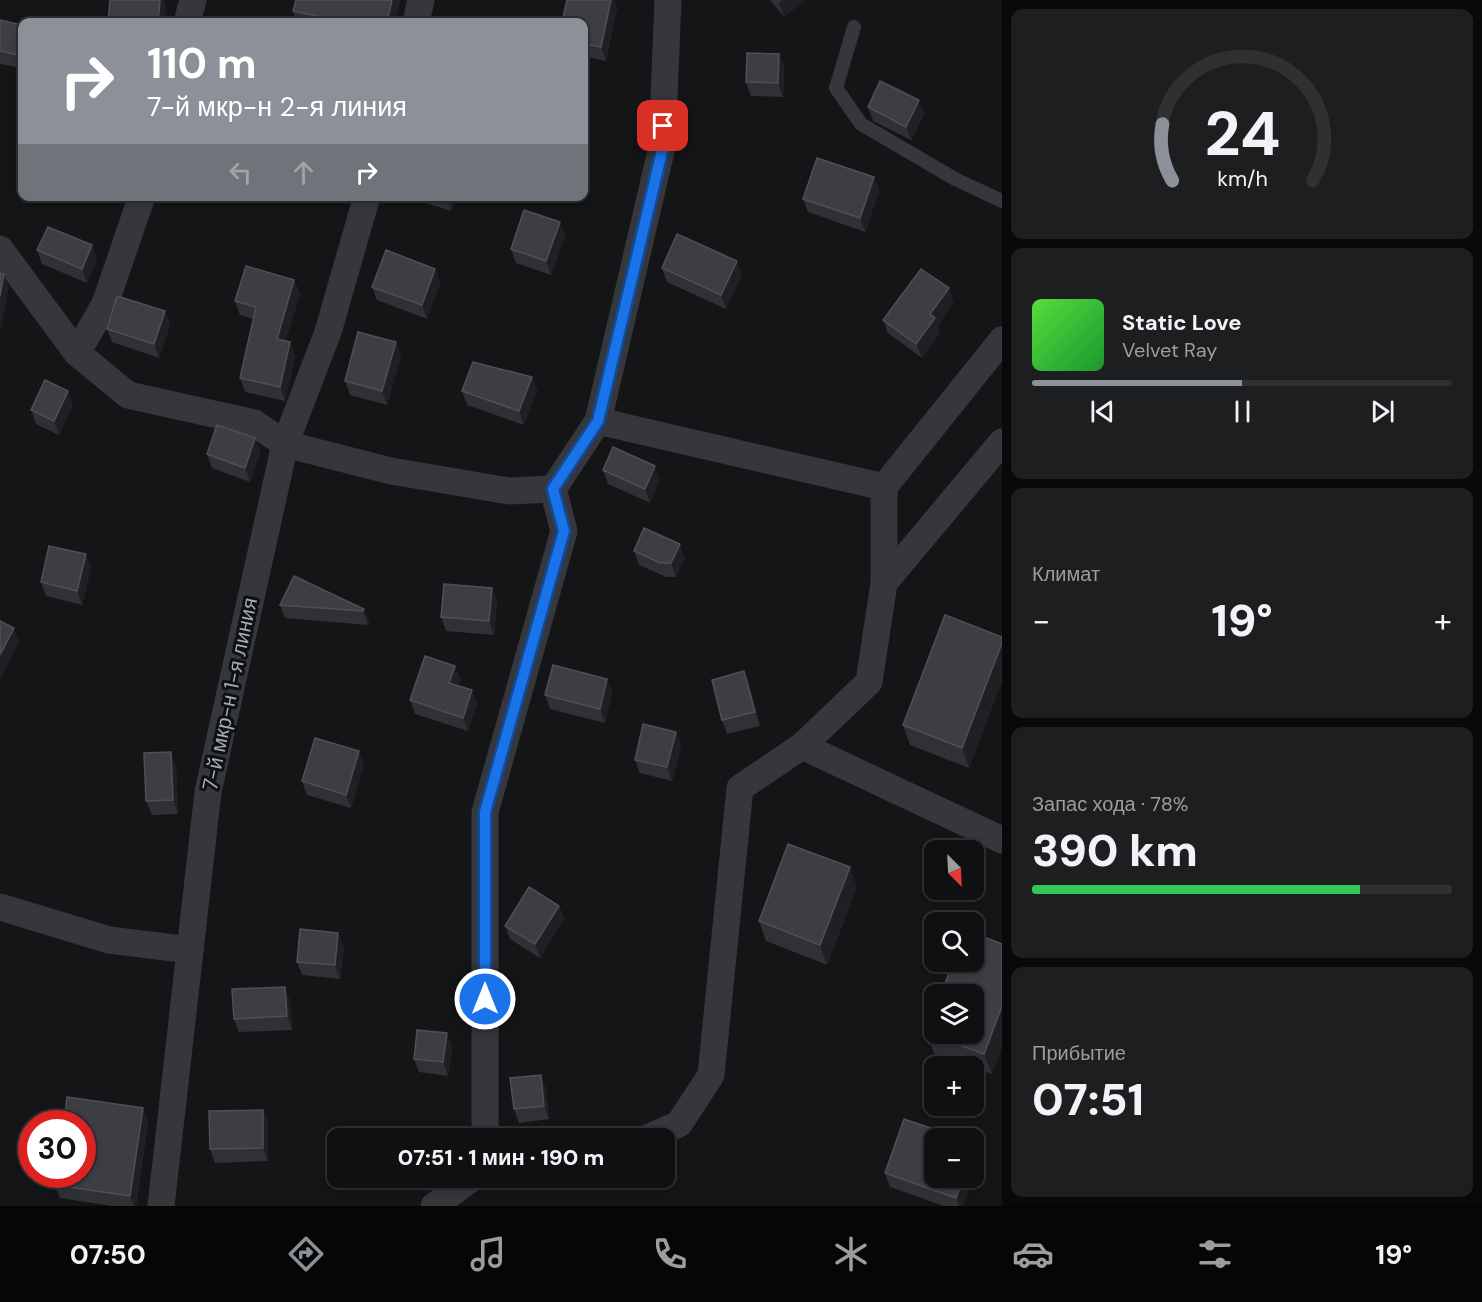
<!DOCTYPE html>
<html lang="ru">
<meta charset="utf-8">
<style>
:root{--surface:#0f1011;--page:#1d1e1f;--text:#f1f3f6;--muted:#9b9d9f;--line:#2f3031;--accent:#8c9099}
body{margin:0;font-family:"DM Sans",sans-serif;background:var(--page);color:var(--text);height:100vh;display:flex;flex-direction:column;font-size:22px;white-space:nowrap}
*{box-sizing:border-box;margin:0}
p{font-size:20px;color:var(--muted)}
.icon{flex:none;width:33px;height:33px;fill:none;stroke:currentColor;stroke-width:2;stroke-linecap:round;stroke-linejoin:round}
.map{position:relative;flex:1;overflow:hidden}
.drawer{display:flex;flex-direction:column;gap:9px;padding:9px;background:#080909;width:480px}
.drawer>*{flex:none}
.guide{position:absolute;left:18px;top:18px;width:570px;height:183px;border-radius:12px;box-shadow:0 3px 9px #0003,0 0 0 2px var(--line);background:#8c9099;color:#fff;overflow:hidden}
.needle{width:39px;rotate:156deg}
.controls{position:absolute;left:924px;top:840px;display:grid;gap:12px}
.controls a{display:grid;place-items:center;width:60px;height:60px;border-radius:12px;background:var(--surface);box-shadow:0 3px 9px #0003,0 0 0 2px var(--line);font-size:30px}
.speed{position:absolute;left:18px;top:1110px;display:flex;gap:12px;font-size:30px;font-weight:700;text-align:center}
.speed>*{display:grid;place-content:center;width:78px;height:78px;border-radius:50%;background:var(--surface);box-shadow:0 3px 9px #0003,0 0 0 2px var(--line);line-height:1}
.speed .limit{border:9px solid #d22;background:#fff;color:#111}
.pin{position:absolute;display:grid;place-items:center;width:51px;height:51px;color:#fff;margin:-26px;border-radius:12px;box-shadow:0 3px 9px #0006}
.me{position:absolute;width:66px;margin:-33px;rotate:0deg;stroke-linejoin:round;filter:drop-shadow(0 0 4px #0008)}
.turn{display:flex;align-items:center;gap:21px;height:126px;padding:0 30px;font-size:27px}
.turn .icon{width:78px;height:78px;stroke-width:2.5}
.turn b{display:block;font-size:42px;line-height:51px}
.lanes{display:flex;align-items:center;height:57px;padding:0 30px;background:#0003;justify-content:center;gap:30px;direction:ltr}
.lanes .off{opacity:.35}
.big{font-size:45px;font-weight:800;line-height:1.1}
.drawer .card{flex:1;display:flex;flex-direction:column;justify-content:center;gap:9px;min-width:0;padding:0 21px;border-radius:12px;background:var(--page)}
.drawer .dial{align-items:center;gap:0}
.dial svg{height:156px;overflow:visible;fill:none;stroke:var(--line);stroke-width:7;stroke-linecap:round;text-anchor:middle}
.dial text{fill:var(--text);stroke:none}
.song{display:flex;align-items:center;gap:18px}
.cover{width:72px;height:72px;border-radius:9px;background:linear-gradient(135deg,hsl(110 70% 55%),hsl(130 70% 35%))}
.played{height:6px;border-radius:3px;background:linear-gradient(90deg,var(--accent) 50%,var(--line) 50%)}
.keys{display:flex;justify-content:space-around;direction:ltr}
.heat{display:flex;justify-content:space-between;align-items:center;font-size:33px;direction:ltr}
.charge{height:9px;border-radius:4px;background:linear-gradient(90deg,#34c759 78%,var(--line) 0)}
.trip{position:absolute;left:327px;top:1128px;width:348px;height:60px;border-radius:12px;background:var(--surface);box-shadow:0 3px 9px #0003,0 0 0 2px var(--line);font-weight:800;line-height:60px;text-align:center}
.dock{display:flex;height:96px;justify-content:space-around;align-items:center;background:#060607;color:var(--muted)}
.dock .icon{width:42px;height:42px}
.dock .current{color:var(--accent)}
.dock b{font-size:27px;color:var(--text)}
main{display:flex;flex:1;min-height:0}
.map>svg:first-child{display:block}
</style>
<main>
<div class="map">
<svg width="1002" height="1206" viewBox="0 0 1002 1206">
<rect width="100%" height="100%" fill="#141517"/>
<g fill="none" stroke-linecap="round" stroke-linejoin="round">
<path stroke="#35373c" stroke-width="14" d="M854,27L836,88L861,124L955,179L1002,201"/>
<g stroke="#35373c" stroke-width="27">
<path d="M187,22L193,0"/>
<path d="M416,22L421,0"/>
<path d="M0,249L77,353L128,395L254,423L285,444L391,471L509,491L553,489"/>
<path d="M77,353L105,304L142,196"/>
<path d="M598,421L884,487"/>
<path d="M884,487L1002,340"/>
<path d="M884,583L1002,442"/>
<path d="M802,746L1002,840"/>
<path d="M0,907L109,940L190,950"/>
<path d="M485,1138V812L564,531L553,489L598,421L662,147L668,0"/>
<path d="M647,1138L679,1124L711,1075L740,788L802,746L869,682L884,583V487"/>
<path d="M161,1206L208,792L285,444L328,332L367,196"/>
<path d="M434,1206L472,1178"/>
</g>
</g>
<g fill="#303135">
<path d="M296,0H400L395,22H297L293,11Z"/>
<path d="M567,0H614L617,8L606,61L584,56V22Z"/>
<path d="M770,0H805L784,17Z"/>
<path d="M0,20L22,25V68L0,64Z"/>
<path d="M779,54L784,67L783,97L751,96L746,82Z"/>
<path d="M919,100L924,114L911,140L873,121L868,107Z"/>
<path d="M874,177L879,191L865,232L808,212L803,199Z"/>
<path d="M404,196H456L451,211Z"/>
<path d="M560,222L565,236L551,275L516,263L511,249Z"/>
<path d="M37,250L97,259L87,283L42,264Z"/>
<path d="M662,268L742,275L726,309L667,282Z"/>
<path d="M435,269L440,283L427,319L377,300L372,287Z"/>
<path d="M294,280L300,294L285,341L290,342L295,356L285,401L245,392L240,378L254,319L240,315L235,301Z"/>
<path d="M954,302L938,325L940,332L922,358L888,333L883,320Z"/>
<path d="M170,325L159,358L112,342L107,329Z"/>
<path d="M396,342L401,356L387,405L350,395L345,381Z"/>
<path d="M532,377L537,391L524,425L467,405L462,391Z"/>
<path d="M73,405L59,435L36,424L31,410Z"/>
<path d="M255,438L260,452L250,482L212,468L207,454Z"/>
<path d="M603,470L660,480L650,503L608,484Z"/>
<path d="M634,551L685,558L676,577H666L639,565Z"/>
<path d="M91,568L82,605L46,596L41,582Z"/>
<path d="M492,588L497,602L494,635L446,631L441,617Z"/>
<path d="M280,605L364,609L369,623L368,625L285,618Z"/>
<path d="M1002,637L969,768L910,745L903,725Z"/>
<path d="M455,666L460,679L458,686L477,704L468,731L415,714L410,700Z"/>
<path d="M607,679L612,693L605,723L550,709L545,695Z"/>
<path d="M749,685L760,726L727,734L722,720Z"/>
<path d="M676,732L681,746L672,781L640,773L635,760Z"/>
<path d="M176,765L178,814L152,815L146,801Z"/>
<path d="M364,765L351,808L307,795L302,781Z"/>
<path d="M857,887L827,965L766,941L759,921Z"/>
<path d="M559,906L564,919L540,958L510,939L505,926Z"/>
<path d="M1002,944V1046L992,1074L934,1053L927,1033Z"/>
<path d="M344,947L340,979L302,975L297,962Z"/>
<path d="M290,1001L292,1030L239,1032L234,1019Z"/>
<path d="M452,1047L448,1076L419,1072L414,1059Z"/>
<path d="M546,1089L549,1119L519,1123L514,1109Z"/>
<path d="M263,1110L268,1124V1161L215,1163L210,1149Z"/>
<path d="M148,1122L136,1206H112L60,1198L55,1185Z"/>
<path d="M885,1173L973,1178L963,1206H944L890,1187Z"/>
</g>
<g fill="#1f2023">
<path d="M160,0H164L166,5L165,22H158Z"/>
<path d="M392,0H400L395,22H387Z"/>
<path d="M611,0H614L617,8L606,61L601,47Z"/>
<path d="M783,0H805L784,17L779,3Z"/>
<path d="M779,54L784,67L783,97L778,83Z"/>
<path d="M919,100L924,114L911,140L906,127Z"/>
<path d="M874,177L879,191L865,232L860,218Z"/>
<path d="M456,196L451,211L446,197Z"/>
<path d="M560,222L565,236L551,275L546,261Z"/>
<path d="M92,245L97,259L87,283L82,269Z"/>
<path d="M737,261L742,275L726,309L721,295Z"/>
<path d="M435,269L440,283L427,319L422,305Z"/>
<path d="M4,274L9,288L1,329L0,327V296Z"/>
<path d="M294,280L300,294L282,353L277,339Z"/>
<path d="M949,288L954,302L938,325L940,332L922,358L916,344L930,314Z"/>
<path d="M165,311L170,325L159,358L154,344Z"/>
<path d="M290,342L295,356L285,401L280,387Z"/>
<path d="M396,342L401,356L387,405L382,391Z"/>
<path d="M532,377L537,391L524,425L519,411Z"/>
<path d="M68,391L73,405L59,435L54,421Z"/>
<path d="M255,438L260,452L250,482L245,468Z"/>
<path d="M655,466L660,480L650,503L645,489Z"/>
<path d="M680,544L685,558L676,577L671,563Z"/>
<path d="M86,554L91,568L82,605L77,591Z"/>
<path d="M492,588L497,602L494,635L489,621Z"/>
<path d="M364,609L369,623L368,625L363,611Z"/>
<path d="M14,628L19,642L0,679V655Z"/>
<path d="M1002,643V682L969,768L962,748Z"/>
<path d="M455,666L460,679L454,697L449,683Z"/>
<path d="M744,671L749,685L760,726L755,712Z"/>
<path d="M607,679L612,693L605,723L600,709Z"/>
<path d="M472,690L477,704L468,731L463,718Z"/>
<path d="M676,732L681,746L672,781L667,767Z"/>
<path d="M359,751L364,765L351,808L346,795Z"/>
<path d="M171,752L176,765L178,814L173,800Z"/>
<path d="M850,867L857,887L827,965L820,945Z"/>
<path d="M559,906L564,919L540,958L535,944Z"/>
<path d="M338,933L344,947L340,979L335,965Z"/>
<path d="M285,987L290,1001L292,1030L287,1016Z"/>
<path d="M1002,1006V1046L992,1074L984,1054Z"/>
<path d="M447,1033L452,1047L448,1076L443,1062Z"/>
<path d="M541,1075L546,1089L549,1119L544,1106Z"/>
<path d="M143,1108L148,1122L136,1206H134L130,1196Z"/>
<path d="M263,1110L268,1124V1161L263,1148Z"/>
<path d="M975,1144L980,1158L974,1177V1149Z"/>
<path d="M963,1178H973L963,1206H959L956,1198Z"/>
</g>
<g fill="#3c3e43" stroke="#4d5055" stroke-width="1.5">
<path d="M110,0H160L158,22H108Z"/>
<path d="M296,0H392L387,22H345L293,11Z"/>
<path d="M567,0H611L601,47L584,44V22H562Z"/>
<path d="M0,20L22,25V56L0,51Z"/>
<path d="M747,53L779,54L778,83L746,82Z"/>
<path d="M880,81L919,100L906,127L868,107Z"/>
<path d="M817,158L874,177L860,218L803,199Z"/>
<path d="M524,210L560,222L546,261L511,249Z"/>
<path d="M48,227L92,245L82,269L37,250Z"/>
<path d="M677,234L737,261L721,295L662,268Z"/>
<path d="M386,250L435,269L422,305L372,287Z"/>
<path d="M246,266L294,280L277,339L290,342L280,387L240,378L256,307L235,301Z"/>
<path d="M921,269L949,288L930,314L935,318L916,344L883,320Z"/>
<path d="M0,273L4,274L0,296Z"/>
<path d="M117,296L165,311L154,344L107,329Z"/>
<path d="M358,332L396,342L382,391L345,381Z"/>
<path d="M473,362L532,377L519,411L462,391Z"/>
<path d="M45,380L68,391L54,421L31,410Z"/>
<path d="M217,425L255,438L245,468L207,454Z"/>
<path d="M613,447L655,466L645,489L603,470Z"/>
<path d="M644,528L680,544L671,563H660L634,551Z"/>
<path d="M49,546L86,554L77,591L41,582Z"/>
<path d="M294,576L364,609L363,611L280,605Z"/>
<path d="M444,584L492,588L489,621L441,617Z"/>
<path d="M945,615L1002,637V643L962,748L903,725Z"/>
<path d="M0,621L14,628L0,655Z"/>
<path d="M425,656L455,666L449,683L472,690L463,718L410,700Z"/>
<path d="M553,665L607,679L600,709L545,695Z"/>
<path d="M744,671L755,712L722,720L712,680Z"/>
<path d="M643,724L676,732L667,767L635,760Z"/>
<path d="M315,738L359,751L346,795L302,781Z"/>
<path d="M171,752L173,800L146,801L144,753Z"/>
<path d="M788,844L850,867L820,945L759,921Z"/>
<path d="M529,887L559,906L535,944L505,926Z"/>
<path d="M300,929L338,933L335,965L297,962Z"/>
<path d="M974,933L1002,944V1006L984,1054L927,1033L934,1012V1034H974V994H941L953,962H974Z"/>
<path d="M285,987L287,1016L234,1019L232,989Z"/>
<path d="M417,1030L447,1033L443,1062L414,1059Z"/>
<path d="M541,1075L544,1106L514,1109L510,1078Z"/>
<path d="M67,1097L143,1108L130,1196L55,1185L56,1174H82V1124H64Z"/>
<path d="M263,1110V1148L210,1149L209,1111Z"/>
<path d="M904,1119L960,1138H934V1178H963L956,1198L885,1173Z"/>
</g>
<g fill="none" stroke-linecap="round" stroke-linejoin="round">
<g stroke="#114b97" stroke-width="15">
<path id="route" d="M485,999V812L564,531L553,489L598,421L663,147V126"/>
</g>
<use href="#route" stroke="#1a73e8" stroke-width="10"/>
</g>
<g text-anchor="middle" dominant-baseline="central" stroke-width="6" stroke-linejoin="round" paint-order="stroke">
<g font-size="21" fill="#a5acb8" stroke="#0f1012">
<text transform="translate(230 694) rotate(-78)">7-й мкр-н 1-я линия</text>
</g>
</g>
</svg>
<div class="controls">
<a><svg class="needle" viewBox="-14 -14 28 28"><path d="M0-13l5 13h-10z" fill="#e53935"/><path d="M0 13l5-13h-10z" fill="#9b9d9f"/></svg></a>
<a><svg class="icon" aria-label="search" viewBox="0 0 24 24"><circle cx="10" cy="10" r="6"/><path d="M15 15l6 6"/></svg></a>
<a><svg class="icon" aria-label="layers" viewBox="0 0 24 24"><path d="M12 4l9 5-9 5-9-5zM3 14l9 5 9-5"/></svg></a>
<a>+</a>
<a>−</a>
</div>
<div class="speed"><div class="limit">30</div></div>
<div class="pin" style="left:663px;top:126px;background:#d93025"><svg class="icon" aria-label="arrive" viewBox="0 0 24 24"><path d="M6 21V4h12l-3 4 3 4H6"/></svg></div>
<svg class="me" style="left:485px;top:999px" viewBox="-20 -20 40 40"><circle r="17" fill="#1a73e8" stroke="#fff" stroke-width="3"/><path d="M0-11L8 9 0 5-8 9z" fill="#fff"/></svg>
<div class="trip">07:51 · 1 мин · 190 m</div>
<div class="guide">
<div class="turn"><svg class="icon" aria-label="right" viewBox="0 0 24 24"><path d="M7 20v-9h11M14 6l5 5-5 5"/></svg><div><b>110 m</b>7-й мкр-н 2-я линия</div></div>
<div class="lanes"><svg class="icon off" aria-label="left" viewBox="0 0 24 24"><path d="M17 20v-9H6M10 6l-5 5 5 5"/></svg><svg class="icon off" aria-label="ahead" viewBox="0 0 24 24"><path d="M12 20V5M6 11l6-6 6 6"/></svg><svg class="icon" aria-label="right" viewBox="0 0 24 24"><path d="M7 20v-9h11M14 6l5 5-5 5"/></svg></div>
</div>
</div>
<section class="drawer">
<div class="card dial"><svg viewBox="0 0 100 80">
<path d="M14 69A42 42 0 1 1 86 69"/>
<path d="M14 69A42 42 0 0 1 9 40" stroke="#8c9099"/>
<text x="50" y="56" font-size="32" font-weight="700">24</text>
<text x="50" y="72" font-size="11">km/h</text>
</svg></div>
<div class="card">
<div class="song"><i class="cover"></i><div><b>Static Love</b><p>Velvet Ray</p></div></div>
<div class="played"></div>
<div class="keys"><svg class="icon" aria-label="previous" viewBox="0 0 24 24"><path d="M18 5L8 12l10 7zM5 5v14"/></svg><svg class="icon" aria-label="pause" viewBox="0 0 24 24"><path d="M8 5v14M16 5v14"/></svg><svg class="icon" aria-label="next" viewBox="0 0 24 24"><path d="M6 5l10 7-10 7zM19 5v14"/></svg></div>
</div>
<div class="card"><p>Климат</p>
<div class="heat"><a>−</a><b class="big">19°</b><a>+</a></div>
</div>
<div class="card"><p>Запас хода · 78%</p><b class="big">390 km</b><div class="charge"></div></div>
<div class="card"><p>Прибытие</p><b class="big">07:51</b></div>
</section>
</main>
<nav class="dock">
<b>07:50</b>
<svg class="icon current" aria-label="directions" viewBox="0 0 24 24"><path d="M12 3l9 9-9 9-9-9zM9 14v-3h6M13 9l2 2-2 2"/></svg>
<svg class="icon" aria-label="music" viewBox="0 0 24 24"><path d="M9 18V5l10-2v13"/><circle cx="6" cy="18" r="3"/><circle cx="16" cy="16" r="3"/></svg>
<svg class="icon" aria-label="phone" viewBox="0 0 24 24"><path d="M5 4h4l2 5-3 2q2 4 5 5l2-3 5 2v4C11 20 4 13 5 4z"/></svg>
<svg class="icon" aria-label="climate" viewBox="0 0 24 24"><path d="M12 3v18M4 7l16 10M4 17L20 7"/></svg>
<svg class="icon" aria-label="car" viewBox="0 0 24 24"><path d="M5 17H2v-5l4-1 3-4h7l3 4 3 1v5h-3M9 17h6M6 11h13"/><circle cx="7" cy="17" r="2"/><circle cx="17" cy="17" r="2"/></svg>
<svg class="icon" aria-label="filters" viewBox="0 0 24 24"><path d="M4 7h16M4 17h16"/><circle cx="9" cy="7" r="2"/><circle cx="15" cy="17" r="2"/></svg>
<b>19°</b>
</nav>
